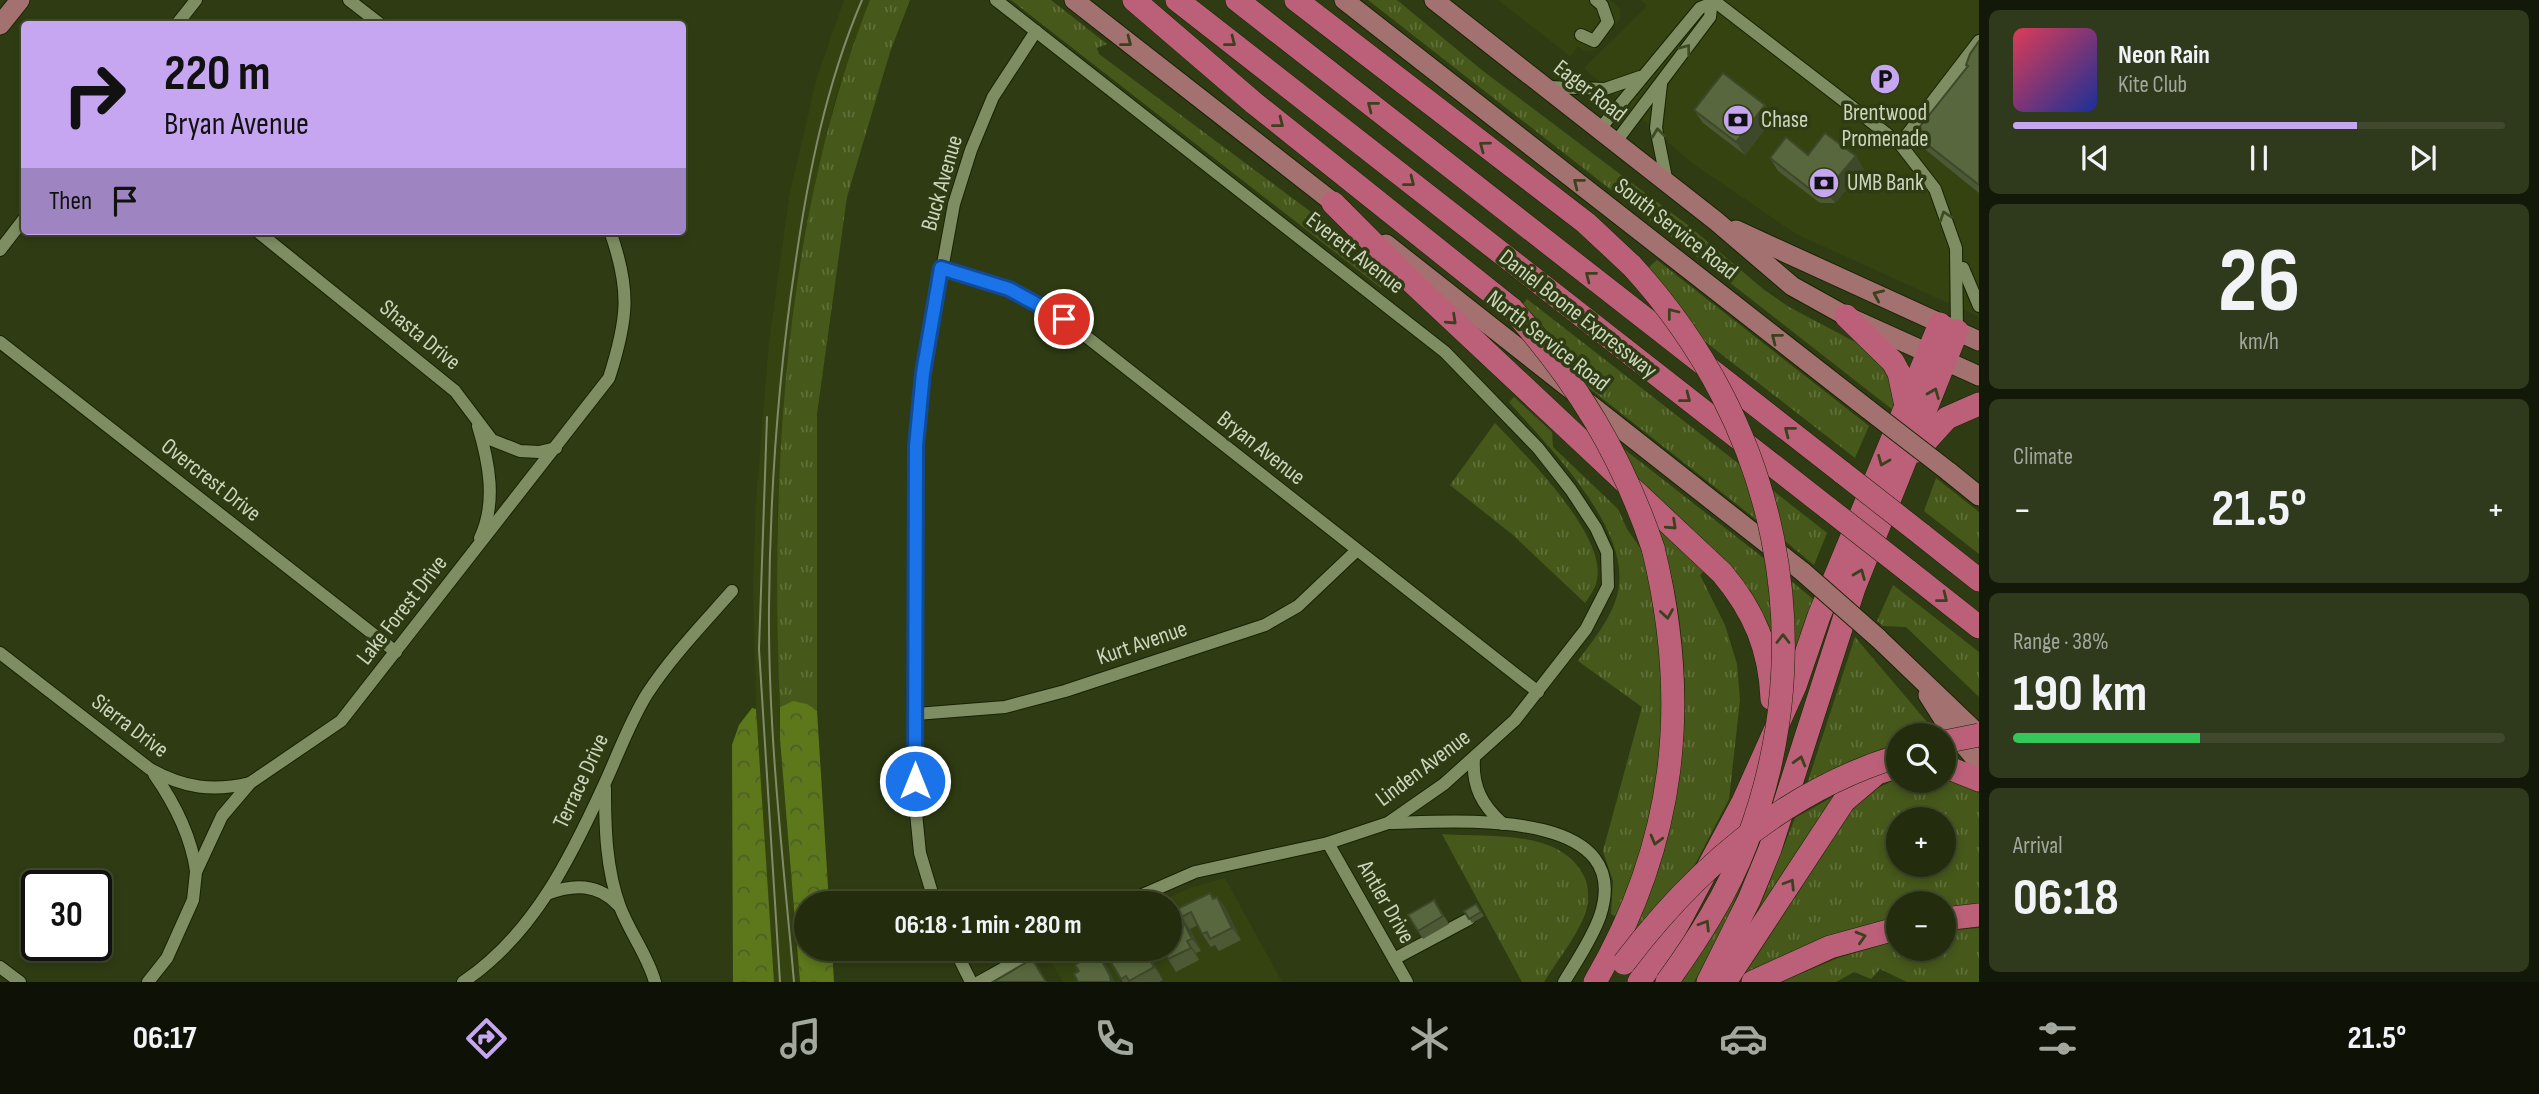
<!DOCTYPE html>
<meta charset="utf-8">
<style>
:root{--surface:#232d0e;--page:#2f391c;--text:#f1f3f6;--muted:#a3a89e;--line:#40492e;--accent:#c6a6f0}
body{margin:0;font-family:"Sofia Sans Condensed",sans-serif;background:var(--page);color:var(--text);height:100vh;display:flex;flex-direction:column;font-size:26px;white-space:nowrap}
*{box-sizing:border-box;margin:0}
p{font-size:23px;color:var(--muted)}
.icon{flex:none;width:38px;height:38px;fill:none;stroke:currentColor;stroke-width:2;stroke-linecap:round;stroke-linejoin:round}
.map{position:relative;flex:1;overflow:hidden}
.side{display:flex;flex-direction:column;gap:10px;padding:10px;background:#131908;width:560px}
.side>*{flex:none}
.hud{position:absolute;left:21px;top:21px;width:665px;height:214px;border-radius:7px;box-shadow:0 4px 10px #0003,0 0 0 2px var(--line);background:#c6a6f0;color:#111;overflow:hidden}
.buttons{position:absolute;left:1886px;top:723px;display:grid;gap:14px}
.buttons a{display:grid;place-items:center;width:70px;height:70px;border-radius:50%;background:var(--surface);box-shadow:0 4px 10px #0003,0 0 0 2px var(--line);font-size:35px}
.speed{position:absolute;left:21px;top:870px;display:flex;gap:14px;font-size:35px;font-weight:700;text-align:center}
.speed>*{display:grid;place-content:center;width:91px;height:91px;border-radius:50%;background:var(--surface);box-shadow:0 4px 10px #0003,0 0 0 2px var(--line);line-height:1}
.speed .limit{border:4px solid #111;border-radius:10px;background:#fff;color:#111}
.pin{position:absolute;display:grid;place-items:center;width:60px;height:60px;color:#fff;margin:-30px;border:4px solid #fff;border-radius:50%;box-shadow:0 2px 7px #0007}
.me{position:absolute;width:77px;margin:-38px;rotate:0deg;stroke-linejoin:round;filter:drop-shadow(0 0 5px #0008)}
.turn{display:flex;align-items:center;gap:24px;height:147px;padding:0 28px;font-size:32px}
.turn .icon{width:91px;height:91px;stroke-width:2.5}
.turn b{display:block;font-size:49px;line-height:60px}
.then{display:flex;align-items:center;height:66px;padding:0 28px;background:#0003;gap:14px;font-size:26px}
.big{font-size:52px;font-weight:700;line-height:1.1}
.side .widget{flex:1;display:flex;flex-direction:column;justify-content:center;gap:10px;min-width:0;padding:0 24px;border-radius:10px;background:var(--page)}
.side .dial{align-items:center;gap:0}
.dial b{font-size:91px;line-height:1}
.song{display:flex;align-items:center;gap:21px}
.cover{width:84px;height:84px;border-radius:10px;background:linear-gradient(135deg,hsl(350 70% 55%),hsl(230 70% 35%))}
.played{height:7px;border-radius:4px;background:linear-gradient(90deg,var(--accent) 70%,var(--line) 70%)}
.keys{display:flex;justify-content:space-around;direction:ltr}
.heat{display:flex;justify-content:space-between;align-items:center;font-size:38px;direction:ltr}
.charge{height:10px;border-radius:5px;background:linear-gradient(90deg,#34c759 38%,var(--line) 0)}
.trip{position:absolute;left:794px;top:891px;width:388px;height:70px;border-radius:35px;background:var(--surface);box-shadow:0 4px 10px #0003,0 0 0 2px var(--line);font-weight:700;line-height:70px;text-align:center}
.tabs{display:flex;height:112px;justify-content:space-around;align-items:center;background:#0e1206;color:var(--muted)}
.tabs .icon{width:49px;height:49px}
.tabs .active{color:var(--accent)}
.tabs b{font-size:32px;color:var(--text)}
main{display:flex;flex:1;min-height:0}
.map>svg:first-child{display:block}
</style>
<main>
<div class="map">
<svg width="1979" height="982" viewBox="0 0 1979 982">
<defs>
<pattern id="grass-tufts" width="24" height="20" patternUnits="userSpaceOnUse" patternTransform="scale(1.75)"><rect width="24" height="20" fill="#46591a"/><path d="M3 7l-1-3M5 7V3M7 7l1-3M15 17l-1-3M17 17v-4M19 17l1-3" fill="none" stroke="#60703a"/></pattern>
<pattern id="forest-crowns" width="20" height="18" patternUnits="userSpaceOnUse" patternTransform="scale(1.75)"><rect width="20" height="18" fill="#5d771b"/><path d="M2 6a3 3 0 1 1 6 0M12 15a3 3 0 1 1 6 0" fill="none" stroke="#4f5e28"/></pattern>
</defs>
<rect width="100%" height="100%" fill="#2f3c13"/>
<g fill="#344310">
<path d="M844,0H870L835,100L809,214L794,318L777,508L780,739L800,982H774L757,736L753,586L756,500L769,343L789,197L817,77Z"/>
<path d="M1498,0H1610L1620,9V19L1596,50L1584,51L1578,46L1570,56Z"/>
<path d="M1641,0H1979V317L1796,234L1692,163L1584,68L1647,6Z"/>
<path d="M1225,878L1282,982H1063L1049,959L1069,949L1171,948V903H1156L1190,888Z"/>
</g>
<g fill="url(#grass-tufts)" fill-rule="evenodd">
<path d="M870,0H910L890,52L847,197L817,414V711C803,701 795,700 780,707C770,473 784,219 870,0Z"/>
<path d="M1011,0H1051L1107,44L1097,48L1099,54L1311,212L1326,228L1327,237L1386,282L1381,288Z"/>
<path d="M1368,0H1397L1483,71L1689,226L1763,289L1789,307L1859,344L1886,368L1895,397L1893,410Z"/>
<path d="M1657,260L1869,426L1855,458L1703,340L1647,269Z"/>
<path d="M1527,299L1743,467L1758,521L1589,388L1521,307Z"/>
<path d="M1514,397L1552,432L1553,447L1618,509L1627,529L1643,552L1657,620L1662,677L1661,736L1654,795L1646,835L1617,917L1611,914L1613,881L1603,851L1642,707L1578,661C1593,640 1612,618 1618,592C1632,528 1548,447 1509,402Z"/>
<path d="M1495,423C1525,455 1606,534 1597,579C1596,587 1590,596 1585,603L1513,535L1450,485Z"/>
<path d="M1624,449L1766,560L1772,595L1773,641L1768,623L1751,592L1732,570L1641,484Z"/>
<path d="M1936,478L1979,512V554L1924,511Z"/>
<path d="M1771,489L1827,533L1814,565L1784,540Z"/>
<path d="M1657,526L1704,571L1700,575L1725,625L1737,664L1740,700L1729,799L1692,870L1632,936C1682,829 1697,709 1675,593C1671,570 1663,548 1657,526Z"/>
<path d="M1790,580L1814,600L1794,663Z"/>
<path d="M1893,585L1979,652V697L1906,627L1883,626L1877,621Z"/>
<path d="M1855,637L1938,735H1899V747L1806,787Z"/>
<path d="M1899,778L1944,780V778L1979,793V906L1944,909V903H1899V917L1743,977L1851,811L1871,791ZM1899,819H1944V864H1899Z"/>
<path d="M1840,793L1755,919L1795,818Z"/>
<path d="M1442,834C1488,838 1560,828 1584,876C1590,888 1589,905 1584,917C1574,940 1557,961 1544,982H1522Z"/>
<path d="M1758,842L1728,917L1694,982H1680Z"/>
<path d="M1979,928V982H1907L1880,969L1871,979L1854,972L1836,982H1781L1838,958L1899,940V948H1944V931Z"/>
</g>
<g fill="url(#forest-crowns)">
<path d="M793,701L807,704L817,711L829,903H807V948L832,949L834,982H800L780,739V707Z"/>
<path d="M752,708L756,709L774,982H733L732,745L739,725Z"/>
</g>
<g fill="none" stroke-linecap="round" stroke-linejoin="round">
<g stroke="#192203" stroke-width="14">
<g id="minor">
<path d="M349,0L380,24"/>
<path d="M996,0L1445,352L1538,448L1571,490L1596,528L1607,552L1608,586L1586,629L1515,720L1444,784L1388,823L1328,843L1195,872L1124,903"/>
<path d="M1713,0L1900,144L1979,41"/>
<path d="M177,24L196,0"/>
<path d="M1581,35L1594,41L1608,22L1602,5L1596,0"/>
<path d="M1661,84L1656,128L1667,183"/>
<path d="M1548,87L1605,89L1640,77"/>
<path d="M1599,130L1700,8L1710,4"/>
<path d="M1615,143L1710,17L1712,0"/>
<path d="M1900,144L1935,189L1956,248L1957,331"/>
<path d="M257,231L455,391L492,440L520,451L539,452L556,448"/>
<path d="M0,250L24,219"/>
<path d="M941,268C986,280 1024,294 1064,319L1538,692"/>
<path d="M1963,268L1979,306"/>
<path d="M0,342L396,652"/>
<path d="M478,426C489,462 497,503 480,538"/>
<path d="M0,653L150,769C184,788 213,792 250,783"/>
<path d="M916,714L1005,707L1065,691L1265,625L1298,606L1356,551"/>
<path d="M1474,758C1472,787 1482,805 1503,824"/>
<path d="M154,774C175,804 191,835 196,871"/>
<path d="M605,788C605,828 606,869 620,907C630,933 648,956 655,982"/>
<path d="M1389,823C1450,822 1637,805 1600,916C1592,939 1576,962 1564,982"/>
<path d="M1328,843L1407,982"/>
<path d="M547,894C573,884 598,883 618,905"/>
<path d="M935,903L920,853L915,803L916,446L923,373L954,204L971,150L993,97L1036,31"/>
<path d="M954,948L971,982"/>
<path d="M1394,959L1469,919"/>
<path d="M0,967L20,982"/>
<path d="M148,982L167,958L193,900L196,872L222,816L250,783L341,721L609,378C628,319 631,290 610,231"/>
<path d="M463,982C533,935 570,859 604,785C618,755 629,723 647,694C671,657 703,624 732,591"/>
<path d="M979,982L1040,948"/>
</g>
</g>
<g stroke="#192203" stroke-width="21">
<g id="major">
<path d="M1074,0L1343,210"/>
<path d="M1344,0L1869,410"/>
<path d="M1434,0L1716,221L1792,286L1846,316L1979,376"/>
<path d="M0,25L20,0"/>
<path d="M1736,230L1979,341"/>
<path d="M1386,244L1803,572"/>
<path d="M1948,471L1979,496"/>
<path d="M1878,638L1979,735"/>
<path d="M1928,695L1947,725L1979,763"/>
</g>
</g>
<g stroke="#192203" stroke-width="24">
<g id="highway">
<path d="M1134,0L1254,103L1512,309"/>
<path d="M1177,0L1829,509"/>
<path d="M1237,0L1843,473"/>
<path d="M1296,0L1586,223L1632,266"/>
<path d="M1333,203L1412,282L1722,573C1754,611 1770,649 1772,699"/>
<path d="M1846,316L1893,362L1899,373L1906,406"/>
<path d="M1917,451L1947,418L1979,404"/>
<path d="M1921,534L1979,580"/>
<path d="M1907,570L1979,627"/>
<path d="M1944,766L1979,780"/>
<path d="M1944,919L1979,915"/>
<path d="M1595,982C1676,843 1691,703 1653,548"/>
<path d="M1639,982L1673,933L1743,802L1795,686L1819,616L1940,324"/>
<path d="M1708,982L1749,900L1770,849L1854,588L1957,331"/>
<path d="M1725,982L1844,801L1877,773L1897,767"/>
<path d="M1753,982L1830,947L1899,928"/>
</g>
</g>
<use href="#minor" stroke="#7e8e62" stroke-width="12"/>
<use href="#major" stroke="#a37270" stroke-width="19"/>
<use href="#highway" stroke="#bc6079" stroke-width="23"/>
<g stroke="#808b6c" stroke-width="2">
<path d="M767,417L759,649L780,982"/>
<path d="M794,982C783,858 768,732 769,608C770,493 778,379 795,266C808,175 826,84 862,0"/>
</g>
<g stroke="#192203" stroke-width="21" stroke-linecap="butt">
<g id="major-bridge">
<path d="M1869,410L1948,471"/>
<path d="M1803,572L1878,638"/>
</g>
</g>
<g stroke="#192203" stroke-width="24" stroke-linecap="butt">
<g id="highway-bridge">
<path d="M1632,266C1777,424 1824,642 1746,844C1727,894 1698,939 1667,982"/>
<path d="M1512,309C1577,381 1622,456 1653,548"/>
<path d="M1843,473L1921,534"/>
<path d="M1829,509L1907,570"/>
<path d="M1944,742L1979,735"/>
<path d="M1624,963C1695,869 1784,791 1899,756"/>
</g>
</g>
<use href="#major-bridge" stroke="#a37270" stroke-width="19"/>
<use href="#highway-bridge" stroke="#bc6079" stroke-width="23"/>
</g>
<g fill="#4c5934">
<path d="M1979,41V193L1926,150L1914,134L1967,67L1966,65Z"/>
<path d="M1765,105L1774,117L1745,155L1703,123L1694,110Z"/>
<path d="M1808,155L1864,169L1835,203H1820L1778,171L1770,158Z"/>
<path d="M1210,893L1214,898L1217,897L1226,909L1241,940L1219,951L1215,945L1211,947L1202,934L1198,925L1190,929L1201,951L1196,953L1199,960L1176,972L1168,959L1171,912Z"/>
<path d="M1476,904L1484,916L1472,923L1464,911Z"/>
<path d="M1440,909L1449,924L1423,939L1418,931Z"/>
<path d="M1145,948L1163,980L1159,982H1123L1103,949Z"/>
</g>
<g fill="#3e482b">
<path d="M1765,105L1774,117L1745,155L1736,142Z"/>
<path d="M1856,156L1864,169L1835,203L1826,191Z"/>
<path d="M1217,897L1226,909L1241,940L1232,928Z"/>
<path d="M1181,917L1190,929L1201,951L1192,939Z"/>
<path d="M1187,941L1196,953L1199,960L1191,948Z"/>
<path d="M1143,948L1145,949L1163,980L1154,967Z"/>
<path d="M1097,952L1106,965L1115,982H1111Z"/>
</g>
<g fill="#58673d" stroke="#3e482b" stroke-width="2">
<path d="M1979,41V185L1914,134L1968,66L1966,65L1970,54Z"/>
<path d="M1723,73L1765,105L1736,142L1694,110Z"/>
<path d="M1825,133L1856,156L1826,191L1811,190L1770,158L1786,137L1808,155Z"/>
<path d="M1210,893L1213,899L1217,897L1232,928L1210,939L1207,932L1202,934L1191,912L1181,917L1192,939L1187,941L1191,948L1168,959L1162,948H1171V912Z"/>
<path d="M1434,900L1443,916L1418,931L1408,915Z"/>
<path d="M1476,904L1481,912L1469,919L1464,911Z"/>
<path d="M1143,948L1154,967L1129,981L1126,976L1121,979L1103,949Z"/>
<path d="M1097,952L1110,976L1111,982H1078L1074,974L1079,971L1075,965Z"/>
<path d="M1032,959L1046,982H993Z"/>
</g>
<defs><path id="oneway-chevron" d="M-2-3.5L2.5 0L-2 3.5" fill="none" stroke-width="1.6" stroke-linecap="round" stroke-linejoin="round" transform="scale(1.75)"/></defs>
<g stroke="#3b411c">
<use href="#oneway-chevron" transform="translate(1127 42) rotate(38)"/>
<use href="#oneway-chevron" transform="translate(1578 183) rotate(-142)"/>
<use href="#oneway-chevron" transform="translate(1878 295) rotate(-156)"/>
<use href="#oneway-chevron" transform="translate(1776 338) rotate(-142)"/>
</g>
<g stroke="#3d401d">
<use href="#oneway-chevron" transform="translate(1231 42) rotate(38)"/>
<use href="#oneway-chevron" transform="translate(1372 106) rotate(-142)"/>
<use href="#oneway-chevron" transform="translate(1279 123) rotate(38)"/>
<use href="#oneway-chevron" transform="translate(1484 146) rotate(-143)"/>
<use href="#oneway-chevron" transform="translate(1410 182) rotate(38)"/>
<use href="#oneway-chevron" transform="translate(1590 276) rotate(-142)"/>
<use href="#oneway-chevron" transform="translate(1672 313) rotate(-128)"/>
<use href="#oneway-chevron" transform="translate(1452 320) rotate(43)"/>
<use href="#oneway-chevron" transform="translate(1934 393) rotate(-68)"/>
<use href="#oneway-chevron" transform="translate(1686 398) rotate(38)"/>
<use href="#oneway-chevron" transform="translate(1789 431) rotate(-142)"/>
<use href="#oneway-chevron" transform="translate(1883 461) rotate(112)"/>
<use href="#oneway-chevron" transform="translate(1672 525) rotate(43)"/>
<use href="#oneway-chevron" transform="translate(1860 574) rotate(-68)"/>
<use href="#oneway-chevron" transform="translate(1943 598) rotate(38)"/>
<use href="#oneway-chevron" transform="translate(1667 614) rotate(81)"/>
<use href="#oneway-chevron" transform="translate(1783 639) rotate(-90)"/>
<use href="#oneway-chevron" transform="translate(1800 761) rotate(-74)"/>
<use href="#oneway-chevron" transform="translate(1656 840) rotate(105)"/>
<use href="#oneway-chevron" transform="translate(1790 884) rotate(-58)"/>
<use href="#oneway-chevron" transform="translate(1705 925) rotate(-58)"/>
<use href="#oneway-chevron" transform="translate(1861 937) rotate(-16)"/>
</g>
<g stroke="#3f4c23">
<use href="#oneway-chevron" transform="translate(1686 49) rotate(-53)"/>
<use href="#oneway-chevron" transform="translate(1658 133) rotate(-97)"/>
<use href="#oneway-chevron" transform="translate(1945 216) rotate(-109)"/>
</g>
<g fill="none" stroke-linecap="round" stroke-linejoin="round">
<g stroke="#114b97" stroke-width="18">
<path id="route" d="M915,781L916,446L923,373L941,268L1009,289L1064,319"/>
</g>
<use href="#route" stroke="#1a73e8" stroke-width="12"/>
</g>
<defs>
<g id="parking-disc" transform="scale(1.575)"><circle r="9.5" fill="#c6a6f0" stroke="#2f3c13"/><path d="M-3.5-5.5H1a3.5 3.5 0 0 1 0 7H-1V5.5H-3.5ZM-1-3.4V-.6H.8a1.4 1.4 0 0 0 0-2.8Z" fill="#111"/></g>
<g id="bank-disc" transform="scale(1.575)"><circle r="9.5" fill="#c6a6f0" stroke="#2f3c13"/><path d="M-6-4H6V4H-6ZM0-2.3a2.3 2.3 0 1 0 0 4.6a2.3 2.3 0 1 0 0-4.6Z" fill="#111"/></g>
</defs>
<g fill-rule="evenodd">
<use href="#parking-disc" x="1885" y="79"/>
<use href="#bank-disc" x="1738" y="120"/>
<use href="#bank-disc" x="1824" y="183"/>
</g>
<g text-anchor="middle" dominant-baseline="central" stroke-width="7" stroke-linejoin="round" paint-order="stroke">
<g font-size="23" fill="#ccd5be" stroke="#2f3c13">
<text transform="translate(1590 91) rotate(38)">Eager Road</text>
<text transform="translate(942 183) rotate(-74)">Buck Avenue</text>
<text transform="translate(1676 229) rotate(38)">South Service Road</text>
<text transform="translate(1355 253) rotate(38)">Everett Avenue</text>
<text transform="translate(1578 314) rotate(38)">Daniel Boone Expressway</text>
<text transform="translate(420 335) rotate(39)">Shasta Drive</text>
<text transform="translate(1548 341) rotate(38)">North Service Road</text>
<text transform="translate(1261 448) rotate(38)">Bryan Avenue</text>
<text transform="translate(211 480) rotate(38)">Overcrest Drive</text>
<text transform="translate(402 610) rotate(-52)">Lake Forest Drive</text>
<text transform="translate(1142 643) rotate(-19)">Kurt Avenue</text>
<text transform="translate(130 726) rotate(37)">Sierra Drive</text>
<text transform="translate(1423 768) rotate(-37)">Linden Avenue</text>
<text transform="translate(581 781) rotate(-65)">Terrace Drive</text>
<text transform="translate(1386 902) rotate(60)">Antler Drive</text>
</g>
<g font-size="23" fill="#ccd5be" stroke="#2f3c13" text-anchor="start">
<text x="1885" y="113" text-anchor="middle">Brentwood<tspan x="1885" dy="26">Promenade</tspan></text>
<text x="1761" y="120">Chase</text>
<text x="1847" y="183">UMB Bank</text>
</g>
</g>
</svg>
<div class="buttons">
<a><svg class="icon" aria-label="search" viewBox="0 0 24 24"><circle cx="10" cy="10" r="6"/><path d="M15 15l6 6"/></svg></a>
<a>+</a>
<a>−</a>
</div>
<div class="speed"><div class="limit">30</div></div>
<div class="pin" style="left:1064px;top:319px;background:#d93025"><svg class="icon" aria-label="arrive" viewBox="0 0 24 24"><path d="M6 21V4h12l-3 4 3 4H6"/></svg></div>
<svg class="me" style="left:915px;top:781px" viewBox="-20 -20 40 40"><circle r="17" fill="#1a73e8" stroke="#fff" stroke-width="3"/><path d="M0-11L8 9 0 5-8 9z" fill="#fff"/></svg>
<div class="trip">06:18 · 1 min · 280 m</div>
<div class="hud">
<div class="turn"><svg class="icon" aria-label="right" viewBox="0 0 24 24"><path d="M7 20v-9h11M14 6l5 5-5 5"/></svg><div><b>220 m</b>Bryan Avenue</div></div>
<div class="then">Then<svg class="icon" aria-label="arrive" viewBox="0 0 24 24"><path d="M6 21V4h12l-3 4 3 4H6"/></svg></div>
</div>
</div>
<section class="side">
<div class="widget">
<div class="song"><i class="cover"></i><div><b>Neon Rain</b><p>Kite Club</p></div></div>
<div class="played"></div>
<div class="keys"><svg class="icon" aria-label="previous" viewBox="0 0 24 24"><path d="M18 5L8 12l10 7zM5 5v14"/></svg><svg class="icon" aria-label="pause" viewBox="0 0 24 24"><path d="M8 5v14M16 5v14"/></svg><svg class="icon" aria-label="next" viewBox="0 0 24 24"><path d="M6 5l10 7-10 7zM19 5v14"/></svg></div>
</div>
<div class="widget dial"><b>26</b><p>km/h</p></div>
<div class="widget"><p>Climate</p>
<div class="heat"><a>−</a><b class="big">21.5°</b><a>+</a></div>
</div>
<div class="widget"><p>Range · 38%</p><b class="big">190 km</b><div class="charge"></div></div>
<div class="widget"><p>Arrival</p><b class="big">06:18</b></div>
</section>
</main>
<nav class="tabs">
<b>06:17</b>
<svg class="icon active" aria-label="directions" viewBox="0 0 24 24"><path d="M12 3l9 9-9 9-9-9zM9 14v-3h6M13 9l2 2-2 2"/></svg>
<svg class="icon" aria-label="music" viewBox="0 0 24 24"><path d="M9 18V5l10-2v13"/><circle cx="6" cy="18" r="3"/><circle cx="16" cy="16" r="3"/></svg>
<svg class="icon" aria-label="phone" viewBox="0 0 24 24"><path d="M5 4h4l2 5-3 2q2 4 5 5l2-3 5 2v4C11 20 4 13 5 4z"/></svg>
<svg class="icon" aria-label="climate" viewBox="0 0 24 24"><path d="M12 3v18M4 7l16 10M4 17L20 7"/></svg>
<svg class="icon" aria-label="car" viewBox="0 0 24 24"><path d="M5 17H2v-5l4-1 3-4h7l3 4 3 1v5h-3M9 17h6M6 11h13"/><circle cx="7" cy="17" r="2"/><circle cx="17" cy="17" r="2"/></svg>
<svg class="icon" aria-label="filters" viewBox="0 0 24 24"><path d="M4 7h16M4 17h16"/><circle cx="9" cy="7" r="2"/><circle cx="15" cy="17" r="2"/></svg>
<b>21.5°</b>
</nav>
